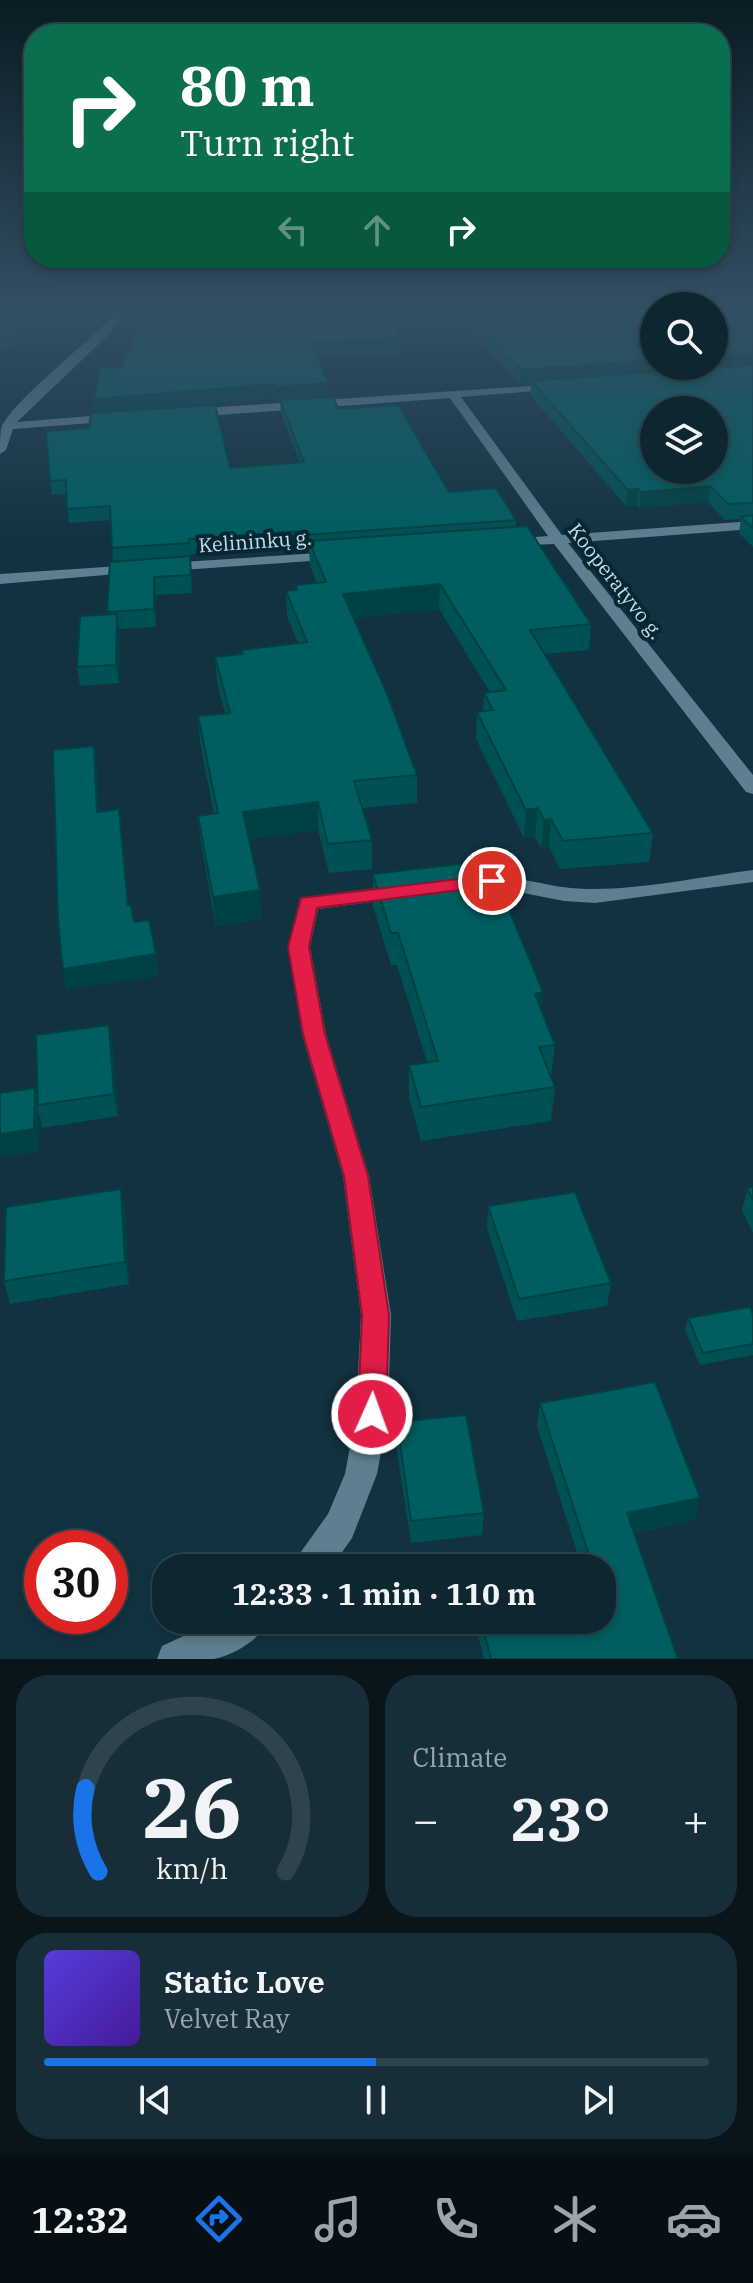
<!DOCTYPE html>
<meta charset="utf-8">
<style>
:root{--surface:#0e2630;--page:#172e38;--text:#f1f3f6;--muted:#9ba5ab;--line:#2e434c;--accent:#1a73e8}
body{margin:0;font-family:"IBM Plex Serif",serif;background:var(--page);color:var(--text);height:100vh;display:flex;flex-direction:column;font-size:30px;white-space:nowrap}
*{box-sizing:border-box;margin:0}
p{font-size:26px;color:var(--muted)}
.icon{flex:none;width:44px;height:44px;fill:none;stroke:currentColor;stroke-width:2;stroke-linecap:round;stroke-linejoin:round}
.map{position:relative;height:1659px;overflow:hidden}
.drawer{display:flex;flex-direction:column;gap:16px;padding:16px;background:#08151a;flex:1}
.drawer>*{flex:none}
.banner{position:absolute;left:24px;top:24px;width:706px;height:244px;border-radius:32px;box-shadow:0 4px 12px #0003,0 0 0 2px var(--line);background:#0b6e4f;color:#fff;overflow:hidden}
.buttons{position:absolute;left:640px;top:292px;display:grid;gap:16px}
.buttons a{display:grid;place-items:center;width:88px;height:88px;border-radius:50%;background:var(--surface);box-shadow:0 4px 12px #0003,0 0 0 2px var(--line);font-size:40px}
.speed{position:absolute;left:24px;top:1530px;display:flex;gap:16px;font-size:40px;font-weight:700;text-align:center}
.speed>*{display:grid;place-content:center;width:104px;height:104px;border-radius:50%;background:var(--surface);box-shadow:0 4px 12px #0003,0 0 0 2px var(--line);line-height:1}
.speed .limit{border:12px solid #d22;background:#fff;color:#111}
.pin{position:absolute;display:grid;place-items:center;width:68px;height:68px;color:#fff;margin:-34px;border:4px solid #fff;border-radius:50%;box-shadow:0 2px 8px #0007}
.me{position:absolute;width:88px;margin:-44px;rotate:2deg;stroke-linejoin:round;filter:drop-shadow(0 0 6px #0008)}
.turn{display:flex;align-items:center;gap:28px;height:168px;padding:0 24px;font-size:36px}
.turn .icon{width:104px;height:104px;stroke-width:2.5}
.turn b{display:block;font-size:56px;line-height:68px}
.lanes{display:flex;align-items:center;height:76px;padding:0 24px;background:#0003;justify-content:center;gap:40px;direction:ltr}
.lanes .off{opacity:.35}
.big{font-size:60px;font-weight:700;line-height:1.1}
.drawer .widget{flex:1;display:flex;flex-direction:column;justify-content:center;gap:12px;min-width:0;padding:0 28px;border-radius:32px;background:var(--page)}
.drawer .dial{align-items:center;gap:0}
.dial svg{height:208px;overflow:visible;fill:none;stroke:var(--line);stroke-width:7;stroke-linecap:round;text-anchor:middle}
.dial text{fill:var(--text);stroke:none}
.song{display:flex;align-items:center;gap:24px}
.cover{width:96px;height:96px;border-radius:12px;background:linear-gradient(135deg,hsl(250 70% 55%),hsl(260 70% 35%))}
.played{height:8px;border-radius:4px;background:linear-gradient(90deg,var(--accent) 50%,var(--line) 50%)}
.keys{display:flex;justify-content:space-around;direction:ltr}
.heat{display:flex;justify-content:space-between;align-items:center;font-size:44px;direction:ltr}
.drawer .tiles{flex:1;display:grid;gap:16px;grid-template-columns:1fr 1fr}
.widget:last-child{grid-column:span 2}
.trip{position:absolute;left:152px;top:1554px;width:464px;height:80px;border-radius:32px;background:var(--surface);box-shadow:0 4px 12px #0003,0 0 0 2px var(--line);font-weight:700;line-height:80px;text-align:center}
.dock{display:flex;height:128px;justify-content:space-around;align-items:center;background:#060f13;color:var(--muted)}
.dock .icon{width:56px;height:56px}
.dock .selected{color:var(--accent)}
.dock b{font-size:36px;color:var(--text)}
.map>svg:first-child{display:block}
</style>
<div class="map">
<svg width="753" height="1659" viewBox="0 0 753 1659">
<rect width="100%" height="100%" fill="#123240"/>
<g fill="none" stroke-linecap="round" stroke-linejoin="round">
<g fill="#5d7f8f" fill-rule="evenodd">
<path d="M118,310H128L109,334L17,422L115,414L121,418L119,421L13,429L6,450L0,454C0,446 0,436 1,429C9,403 94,339 118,310Z"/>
<path d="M558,384L562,385V389L461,397L562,535L753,521V529L568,543L753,775V794L746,792L554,544L505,546V540L510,539L548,536L450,398L191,417L185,413L191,409Z"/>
<path d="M334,552L341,556L339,559L167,571L160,567L167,563Z"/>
<path d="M135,565L140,566V572L0,584V574Z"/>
<path d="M753,870V882L595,903L564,901L492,887L460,891L449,884C466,863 539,884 563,887C619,895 696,877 753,870Z"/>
<path d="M400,885L408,887L411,892L408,897L318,909L310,947L326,1034L369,1176L391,1315L388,1414L377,1474L352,1538L331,1568H293L298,1556L328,1514L345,1474L356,1414L361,1315L343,1176L302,1034L288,947L300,898Z"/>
<path d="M218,1620H269C261,1639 234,1655 214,1659C197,1659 175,1659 157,1659L162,1646Z"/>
</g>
</g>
<g fill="#005153" fill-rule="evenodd">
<path d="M0,310H21L12,349H0Z"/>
<path d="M147,310L399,340V353L317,356L328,383V397L338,409L449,492L516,520V526L591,624L589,650L545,654L653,833L649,862L560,869L549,847L541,848L535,836L524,838L476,739L477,712L483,711L484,693L490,692L439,609L354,618L417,775V803L362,808L372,840V869L329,873L318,830L249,839L262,919L216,926L201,844L198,816L214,814L200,743L198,716L225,713L217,683L215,657L242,655V650L298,643L287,616L286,591L295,590V585L317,583L310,565L309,549H304L302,545L190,554L192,593L156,595V627L119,629V683L80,686L77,667L108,615L113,561L110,520L69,523L66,494L52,495L50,481L89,428L95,413L94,399L121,367ZM275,398L276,401L280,400L281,413L300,463L230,468L114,412Z"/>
<path d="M449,310H753V547L739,533L741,519L725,520L708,502L639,508L637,505L626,506L530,395L531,383H520Z"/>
<path d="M373,874L492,902L555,1045L551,1078L555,1087L551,1121L421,1141L409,1098V1065L427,1062L397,965H391L373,906Z"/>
<path d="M109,1025L113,1047L118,1116L42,1128L39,1114V1152L35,1088L38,1102Z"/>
<path d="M753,1187V1233L742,1211L747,1188Z"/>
<path d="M121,1189L125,1211L129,1284L10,1304L4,1281Z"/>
<path d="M488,1206L611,1283L607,1306L517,1321L487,1228Z"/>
<path d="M753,1315V1355L700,1365L685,1330L688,1318Z"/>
<path d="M540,1403L694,1520L634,1533L678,1659H484L477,1631L478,1620H602V1568H582L537,1426Z"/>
<path d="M397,1422L484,1513L482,1535L411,1543L396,1445Z"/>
</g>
<g fill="#004244">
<path d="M17,310H21L12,349L10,337Z"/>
<path d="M753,354V367L531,381V383H520L521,370L654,360V366H714V356Z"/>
<path d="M328,383V397L276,401V387Z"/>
<path d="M275,384V398L96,413L94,399Z"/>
<path d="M710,486L708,502L639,508L641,492Z"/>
<path d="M639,489L637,505L626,506L628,490Z"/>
<path d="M154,577L156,595V627L154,609Z"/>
<path d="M440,584L439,609L344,619L343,594Z"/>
<path d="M117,614L120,632L119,683L116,665Z"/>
<path d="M94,746L97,765L100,832L97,812Z"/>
<path d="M318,802V830L245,840L243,812Z"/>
<path d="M538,808L535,836L524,838L526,810Z"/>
<path d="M551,819L549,847L541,848L544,820Z"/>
<path d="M260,890L262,919L216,926L213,897Z"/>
<path d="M156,954L159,976L66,990L63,969Z"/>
<path d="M543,992L540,1025L535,994Z"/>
<path d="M109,1025L113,1047L118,1116L114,1094Z"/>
<path d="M35,1088L39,1114V1152L0,1158V1134Z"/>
<path d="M121,1189L125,1211L129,1284L125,1262Z"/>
<path d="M700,1498L694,1520L622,1535L627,1513Z"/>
</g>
<g fill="#005e61" stroke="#004244" stroke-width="2" fill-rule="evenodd">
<path d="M0,310H17L10,337L0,338Z"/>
<path d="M147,310H387L399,340L312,343L328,383L276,387L275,384L94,399L100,368L121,367Z"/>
<path d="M462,310H654V360L521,370Z"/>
<path d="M714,310H753V354L714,356Z"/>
<path d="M753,365V503L728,504L710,486L641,492L639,489L628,490L531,381ZM654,410H714V470H654Z"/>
<path d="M333,397L338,409L398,405L449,492L496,488L516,520L303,535L302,531L189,539V543L112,548L110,506L67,509L66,480L50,481L46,431L89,428L91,413L215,405L230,468L304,462L280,400Z"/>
<path d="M753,515V528L741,517Z"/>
<path d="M527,526L591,624L530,630L653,833L563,841L551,819L544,820L538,808L526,810L477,712L493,710L484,693L506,690L440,584L343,594L388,696L417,775L354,781L372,840L328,844L318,802L243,812L260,890L213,897L198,816L218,813L198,716L230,713L215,657L243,654L242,650L307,642L286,591L297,590L295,585L326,582L309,541Z"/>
<path d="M190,556L191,575L154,577V609L107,612L110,562Z"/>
<path d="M117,614L116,665L77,667L80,616Z"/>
<path d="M94,746L97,812L119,809L128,905H131L134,922L149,920L156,954L63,969L58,921L53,750Z"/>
<path d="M476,862L492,902L505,900L543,992L535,994L555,1045L539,1047L555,1087L421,1107L409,1065L438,1061L398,933H391L373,874Z"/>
<path d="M109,1025L114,1094L38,1105L36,1035Z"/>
<path d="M35,1088L34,1129L0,1134V1093Z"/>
<path d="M753,1187V1200L747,1188Z"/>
<path d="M121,1189L125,1262L4,1281L6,1207Z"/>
<path d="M575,1192L611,1283L519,1299L488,1206Z"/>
<path d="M750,1307L753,1315V1344L703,1353L688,1318Z"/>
<path d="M655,1382L700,1498L627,1513L678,1659H491L481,1620H602V1568H593L540,1403Z"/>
<path d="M466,1415L484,1513L411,1521L397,1422Z"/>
</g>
<linearGradient id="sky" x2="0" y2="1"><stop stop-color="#0a1c23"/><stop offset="0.57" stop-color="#334f64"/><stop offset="1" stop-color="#334f64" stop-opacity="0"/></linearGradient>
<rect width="753" height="542" fill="url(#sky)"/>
<path fill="#e11d48" stroke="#92132f" stroke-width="2" d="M492,875L502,881L499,885L317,908L309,947L325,1034L368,1176L389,1315L386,1414L382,1423L372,1427L362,1423L358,1414L362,1315L344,1176L303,1034L288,947L301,898Z"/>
<g text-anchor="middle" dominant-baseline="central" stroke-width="8" stroke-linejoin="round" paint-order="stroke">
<g font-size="20" fill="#cadce4" stroke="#062835">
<text transform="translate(255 541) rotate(-4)">Kelininkų g.</text>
<text transform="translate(616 581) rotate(52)">Kooperatyvo g.</text>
</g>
</g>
</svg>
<div class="buttons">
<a><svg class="icon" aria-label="search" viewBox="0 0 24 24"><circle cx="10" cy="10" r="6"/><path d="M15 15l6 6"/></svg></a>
<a><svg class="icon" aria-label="layers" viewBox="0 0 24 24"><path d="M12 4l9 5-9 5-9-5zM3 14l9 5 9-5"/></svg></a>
</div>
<div class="speed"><div class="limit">30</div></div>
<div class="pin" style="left:492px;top:881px;background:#d93025"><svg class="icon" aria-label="arrive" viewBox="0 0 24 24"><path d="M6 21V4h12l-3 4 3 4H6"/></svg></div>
<svg class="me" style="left:372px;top:1414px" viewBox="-20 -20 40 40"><circle r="17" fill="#e11d48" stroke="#fff" stroke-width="3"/><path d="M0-11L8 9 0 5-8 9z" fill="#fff"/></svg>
<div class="trip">12:33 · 1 min · 110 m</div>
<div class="banner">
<div class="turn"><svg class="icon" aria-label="right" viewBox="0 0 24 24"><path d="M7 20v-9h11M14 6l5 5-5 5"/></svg><div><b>80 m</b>Turn right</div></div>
<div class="lanes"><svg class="icon off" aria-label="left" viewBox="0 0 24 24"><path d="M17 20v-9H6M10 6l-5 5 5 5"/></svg><svg class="icon off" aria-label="ahead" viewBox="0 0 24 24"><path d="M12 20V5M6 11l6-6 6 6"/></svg><svg class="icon" aria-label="right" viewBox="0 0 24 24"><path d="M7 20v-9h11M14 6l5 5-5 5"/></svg></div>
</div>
</div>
<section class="drawer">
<div class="tiles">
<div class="widget dial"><svg viewBox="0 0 100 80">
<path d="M14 69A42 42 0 1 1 86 69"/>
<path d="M14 69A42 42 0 0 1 9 37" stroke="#1a73e8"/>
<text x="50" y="56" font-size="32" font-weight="700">26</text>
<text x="50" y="72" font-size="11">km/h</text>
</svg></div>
<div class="widget"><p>Climate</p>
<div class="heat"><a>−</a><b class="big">23°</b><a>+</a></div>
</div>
<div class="widget">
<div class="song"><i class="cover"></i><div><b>Static Love</b><p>Velvet Ray</p></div></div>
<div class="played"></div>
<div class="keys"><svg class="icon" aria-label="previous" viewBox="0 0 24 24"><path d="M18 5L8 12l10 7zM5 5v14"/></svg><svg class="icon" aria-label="pause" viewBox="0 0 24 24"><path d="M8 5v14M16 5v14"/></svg><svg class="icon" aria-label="next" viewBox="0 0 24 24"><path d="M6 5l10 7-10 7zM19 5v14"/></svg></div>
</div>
</div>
</section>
<nav class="dock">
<b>12:32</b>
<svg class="icon selected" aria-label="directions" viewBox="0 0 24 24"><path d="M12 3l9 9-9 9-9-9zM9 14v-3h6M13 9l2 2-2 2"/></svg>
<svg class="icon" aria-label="music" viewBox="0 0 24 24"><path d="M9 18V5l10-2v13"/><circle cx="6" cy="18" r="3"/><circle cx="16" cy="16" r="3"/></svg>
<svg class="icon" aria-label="phone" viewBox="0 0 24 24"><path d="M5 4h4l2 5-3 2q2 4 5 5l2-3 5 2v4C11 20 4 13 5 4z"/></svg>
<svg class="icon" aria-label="climate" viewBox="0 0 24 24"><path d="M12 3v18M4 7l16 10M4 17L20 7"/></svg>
<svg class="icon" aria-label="car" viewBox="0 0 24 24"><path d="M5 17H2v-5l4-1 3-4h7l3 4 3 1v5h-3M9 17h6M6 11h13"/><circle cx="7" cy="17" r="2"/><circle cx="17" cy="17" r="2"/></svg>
</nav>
